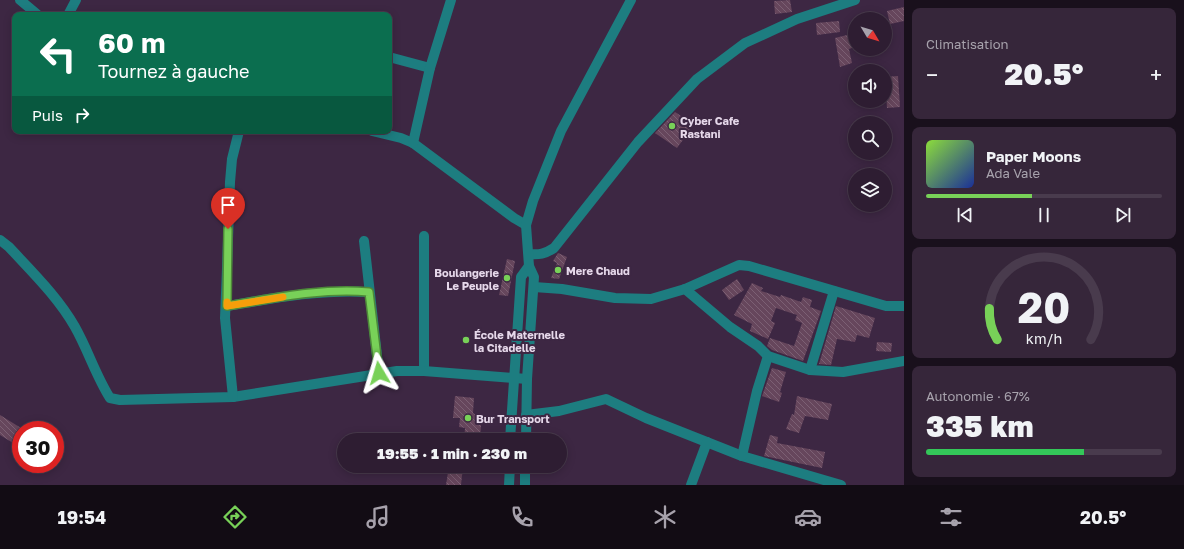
<!DOCTYPE html>
<html lang="fr">
<meta charset="utf-8">
<style>
:root{--surface:#2e1d32;--page:#36263a;--text:#f1f3f6;--muted:#a7a2ac;--line:#493b4d;--accent:#78d158}
body{margin:0;font-family:"Golos Text",sans-serif;background:var(--page);color:var(--text);height:100vh;display:flex;flex-direction:column;font-size:15px;white-space:nowrap}
*{box-sizing:border-box;margin:0}
p{font-size:13px;color:var(--muted)}
.icon{flex:none;width:22px;height:22px;fill:none;stroke:currentColor;stroke-width:2;stroke-linecap:round;stroke-linejoin:round}
.map{position:relative;flex:1;overflow:hidden}
.side{display:flex;flex-direction:column;gap:8px;padding:8px;background:#19101c;width:280px}
.side>*{flex:none}
.top-card{position:absolute;left:12px;top:12px;width:380px;height:122px;border-radius:8px;box-shadow:0 2px 10px #0003,0 0 0 1px var(--line);background:#0b6e4f;color:#fff;overflow:hidden}
.needle{width:26px;rotate:128deg}
.tools{position:absolute;left:848px;top:12px;display:grid;gap:8px}
.tools a{display:grid;place-items:center;width:44px;height:44px;border-radius:50%;background:var(--surface);box-shadow:0 2px 10px #0003,0 0 0 1px var(--line);font-size:20px}
.speed{position:absolute;left:12px;top:421px;display:flex;gap:8px;font-size:20px;font-weight:700;text-align:center}
.speed>*{display:grid;place-content:center;width:52px;height:52px;border-radius:50%;background:var(--surface);box-shadow:0 2px 10px #0003,0 0 0 1px var(--line);line-height:1}
.speed .limit{border:6px solid #d22;background:#fff;color:#111}
.pin{position:absolute;display:grid;place-items:center;width:34px;height:34px;color:#fff;margin:-41px -17px;border-radius:50% 50% 50% 0;rotate:-45deg;box-shadow:0 0 4px #0007}
.pin .icon{rotate:45deg}
.me{position:absolute;width:44px;margin:-22px;rotate:353deg;stroke-linejoin:round;filter:drop-shadow(0 0 3px #0008)}
.turn{display:flex;align-items:center;gap:14px;height:84px;padding:0 20px;font-size:18px}
.turn .icon{width:52px;height:52px;stroke-width:2.5}
.turn b{display:block;font-size:28px;line-height:34px}
.then{display:flex;align-items:center;height:38px;padding:0 20px;background:#0003;gap:8px;font-size:15px}
.big{font-size:30px;font-weight:800;line-height:1.1}
.side .widget{flex:1;display:flex;flex-direction:column;justify-content:center;gap:6px;min-width:0;padding:0 14px;border-radius:8px;background:var(--page)}
.side .dial{align-items:center;gap:0}
.dial svg{height:104px;overflow:visible;fill:none;stroke:var(--line);stroke-width:7;stroke-linecap:round;text-anchor:middle}
.dial text{fill:var(--text);stroke:none}
.song{display:flex;align-items:center;gap:12px}
.cover{width:48px;height:48px;border-radius:6px;background:linear-gradient(135deg,hsl(90 70% 55%),hsl(230 70% 35%))}
.played{height:4px;border-radius:2px;background:linear-gradient(90deg,var(--accent) 45%,var(--line) 45%)}
.keys{display:flex;justify-content:space-around;direction:ltr}
.heat{display:flex;justify-content:space-between;align-items:center;font-size:22px;direction:ltr}
.charge{height:6px;border-radius:3px;background:linear-gradient(90deg,#34c759 67%,var(--line) 0)}
.trip{position:absolute;left:337px;top:433px;width:230px;height:40px;border-radius:20px;background:var(--surface);box-shadow:0 2px 10px #0003,0 0 0 1px var(--line);font-weight:800;line-height:40px;text-align:center}
.tab-bar{display:flex;height:64px;justify-content:space-around;align-items:center;background:#120c14;color:var(--muted)}
.tab-bar .icon{width:28px;height:28px}
.tab-bar .current{color:var(--accent)}
.tab-bar b{font-size:18px;color:var(--text)}
main{display:flex;flex:1;min-height:0}
.map>svg:first-child{display:block}
</style>
<main>
<div class="map">
<svg width="904" height="485" viewBox="0 0 904 485">
<defs>
<pattern id="building-back-hatch" width="6" height="6" patternUnits="userSpaceOnUse"><rect width="6" height="6" fill="#66465c"/><path d="M-1 5l2 2M0 0l6 6M5-1l2 2" fill="none" stroke="#7c6074"/></pattern>
</defs>
<rect width="100%" height="100%" fill="#3d2743"/>
<g fill="url(#building-back-hatch)">
<path d="M790,0L792,12L775,14L774,1Z"/>
<path d="M904,7V21L890,24L887,11Z"/>
<path d="M839,21L840,32L817,35L816,23Z"/>
<path d="M855,33V47L849,49L852,63L840,67L835,38Z"/>
<path d="M898,76L900,107L887,108L885,77Z"/>
<path d="M675,112L684,118L681,122L690,130L677,148L655,133Z"/>
<path d="M558,253L567,257L559,279L551,278L557,263L553,261Z"/>
<path d="M507,259L515,261L508,296L499,295Z"/>
<path d="M737,279L744,290L729,300L722,290Z"/>
<path d="M752,283L763,288L761,291L780,297L781,295L801,302L803,297L812,300L810,307L821,311L803,361L772,350L767,346L770,338L794,346L802,323L795,320L797,315L776,308L771,321L775,323L768,339L750,331L752,324L734,315Z"/>
<path d="M836,306L875,318L869,338L857,335L855,342L837,339L831,365L819,364Z"/>
<path d="M877,342L892,343L891,352L876,351Z"/>
<path d="M772,368L786,372L780,392L782,393L779,402L762,396Z"/>
<path d="M455,396L474,398L473,413L479,417L481,425L480,440H464L465,428L459,427L460,418H453Z"/>
<path d="M797,396L832,404L828,420L805,416L799,433L786,429L792,414L794,415Z"/>
<path d="M0,415L21,428V441L18,446L0,435Z"/>
<path d="M770,435L778,437L777,443L825,452L822,468L764,456Z"/>
<path d="M449,466H463L461,485H446Z"/>
</g>
<g fill="none" stroke-linecap="round" stroke-linejoin="round">
<g stroke="#1d7d80" stroke-width="10">
<path d="M20,0L38,15"/>
<path d="M68,15L76,0"/>
<path d="M389,57L430,68"/>
<path d="M372,131L401,138L413,143L514,218L526,225"/>
<path d="M413,143L430,68L451,0"/>
<path d="M424,236V371"/>
<path d="M0,240L9,247C32,272 58,297 75,327C88,350 96,376 110,398L120,400L233,397L397,371H424L527,379"/>
<path d="M364,241L379,373"/>
<path d="M529,254C539,255 545,254 554,248L638,142L697,79L745,43L797,19L855,0"/>
<path d="M534,287L562,289L615,298L651,299L685,289L739,265L749,266L886,306H904"/>
<path d="M685,289L730,327L758,346L768,356L810,370L843,372L904,361"/>
<path d="M227,306C275,298 321,289 369,292"/>
<path d="M810,370L834,291"/>
<path d="M233,397L225,318L227,268L230,182L232,159L239,131"/>
<path d="M526,415L559,411L606,399L646,418L742,456L841,485"/>
<path d="M510,440L521,277L529,266"/>
<path d="M526,440L527,379L534,277L529,266L526,225L533,201L561,131L631,0"/>
<path d="M742,456L757,391L768,356"/>
<path d="M509,485L510,466"/>
<path d="M525,485V466"/>
<path d="M691,485L707,442"/>
</g>
</g>
<g fill="none" stroke-linecap="round" stroke-linejoin="round">
<g stroke="#4e8839" stroke-width="10">
<path id="route" d="M228,229L227,306C275,298 321,288 369,292L379,373"/>
</g>
<use href="#route" stroke="#78d158" stroke-width="7"/>
<path stroke="#f59e0b" stroke-width="7" d="M227,302V306L283,297"/>
</g>
<g fill="#78d158" stroke="#3d2743" stroke-width="1.5">
<circle cx="672" cy="126" r="4"/>
<circle cx="558" cy="270" r="4"/>
<circle cx="507" cy="278" r="4"/>
<circle cx="466" cy="340" r="4"/>
<circle cx="468" cy="418" r="4"/>
</g>
<g text-anchor="middle" dominant-baseline="central" stroke-width="4" stroke-linejoin="round" paint-order="stroke">
<g font-size="11" font-weight="bold" fill="#e6d8ea" stroke="#3d2743" text-anchor="start">
<text x="680" y="120">Cyber Cafe<tspan x="680" dy="13">Rastani</tspan></text>
<text x="566" y="270">Mere Chaud</text>
<text x="499" y="272" text-anchor="end">Boulangerie<tspan x="499" dy="13">Le Peuple</tspan></text>
<text x="474" y="334">École Maternelle<tspan x="474" dy="13">la Citadelle</tspan></text>
<text x="476" y="418">Bur Transport</text>
</g>
</g>
</svg>
<div class="tools">
<a><svg class="needle" viewBox="-14 -14 28 28"><path d="M0-13l5 13h-10z" fill="#e53935"/><path d="M0 13l5-13h-10z" fill="#a7a2ac"/></svg></a>
<a><svg class="icon" aria-label="sound" viewBox="0 0 24 24"><path d="M4 9h4l5-4v14l-5-4H4zM17 9q2 3 0 6"/></svg></a>
<a><svg class="icon" aria-label="search" viewBox="0 0 24 24"><circle cx="10" cy="10" r="6"/><path d="M15 15l6 6"/></svg></a>
<a><svg class="icon" aria-label="layers" viewBox="0 0 24 24"><path d="M12 4l9 5-9 5-9-5zM3 14l9 5 9-5"/></svg></a>
</div>
<div class="speed"><div class="limit">30</div></div>
<div class="pin" style="left:228px;top:229px;background:#d93025"><svg class="icon" aria-label="arrive" viewBox="0 0 24 24"><path d="M6 21V4h12l-3 4 3 4H6"/></svg></div>
<svg class="me" style="left:379px;top:373px" viewBox="-20 -20 40 40"><path d="M0-17L14 15 0 8-14 15z" fill="#78d158" stroke="#fff" stroke-width="4"/></svg>
<div class="trip">19:55 · 1 min · 230 m</div>
<div class="top-card">
<div class="turn"><svg class="icon" aria-label="left" viewBox="0 0 24 24"><path d="M17 20v-9H6M10 6l-5 5 5 5"/></svg><div><b>60 m</b>Tournez à gauche</div></div>
<div class="then">Puis<svg class="icon" aria-label="right" viewBox="0 0 24 24"><path d="M7 20v-9h11M14 6l5 5-5 5"/></svg></div>
</div>
</div>
<section class="side">
<div class="widget"><p>Climatisation</p>
<div class="heat"><a>−</a><b class="big">20.5°</b><a>+</a></div>
</div>
<div class="widget">
<div class="song"><i class="cover"></i><div><b>Paper Moons</b><p>Ada Vale</p></div></div>
<div class="played"></div>
<div class="keys"><svg class="icon" aria-label="previous" viewBox="0 0 24 24"><path d="M18 5L8 12l10 7zM5 5v14"/></svg><svg class="icon" aria-label="pause" viewBox="0 0 24 24"><path d="M8 5v14M16 5v14"/></svg><svg class="icon" aria-label="next" viewBox="0 0 24 24"><path d="M6 5l10 7-10 7zM19 5v14"/></svg></div>
</div>
<div class="widget dial"><svg viewBox="0 0 100 80">
<path d="M14 69A42 42 0 1 1 86 69"/>
<path d="M14 69A42 42 0 0 1 8 45" stroke="#78d158"/>
<text x="50" y="56" font-size="32" font-weight="700">20</text>
<text x="50" y="72" font-size="11">km/h</text>
</svg></div>
<div class="widget"><p>Autonomie · 67%</p><b class="big">335 km</b><div class="charge"></div></div>
</section>
</main>
<nav class="tab-bar">
<b>19:54</b>
<svg class="icon current" aria-label="directions" viewBox="0 0 24 24"><path d="M12 3l9 9-9 9-9-9zM9 14v-3h6M13 9l2 2-2 2"/></svg>
<svg class="icon" aria-label="music" viewBox="0 0 24 24"><path d="M9 18V5l10-2v13"/><circle cx="6" cy="18" r="3"/><circle cx="16" cy="16" r="3"/></svg>
<svg class="icon" aria-label="phone" viewBox="0 0 24 24"><path d="M5 4h4l2 5-3 2q2 4 5 5l2-3 5 2v4C11 20 4 13 5 4z"/></svg>
<svg class="icon" aria-label="climate" viewBox="0 0 24 24"><path d="M12 3v18M4 7l16 10M4 17L20 7"/></svg>
<svg class="icon" aria-label="car" viewBox="0 0 24 24"><path d="M5 17H2v-5l4-1 3-4h7l3 4 3 1v5h-3M9 17h6M6 11h13"/><circle cx="7" cy="17" r="2"/><circle cx="17" cy="17" r="2"/></svg>
<svg class="icon" aria-label="filters" viewBox="0 0 24 24"><path d="M4 7h16M4 17h16"/><circle cx="9" cy="7" r="2"/><circle cx="15" cy="17" r="2"/></svg>
<b>20.5°</b>
</nav>
